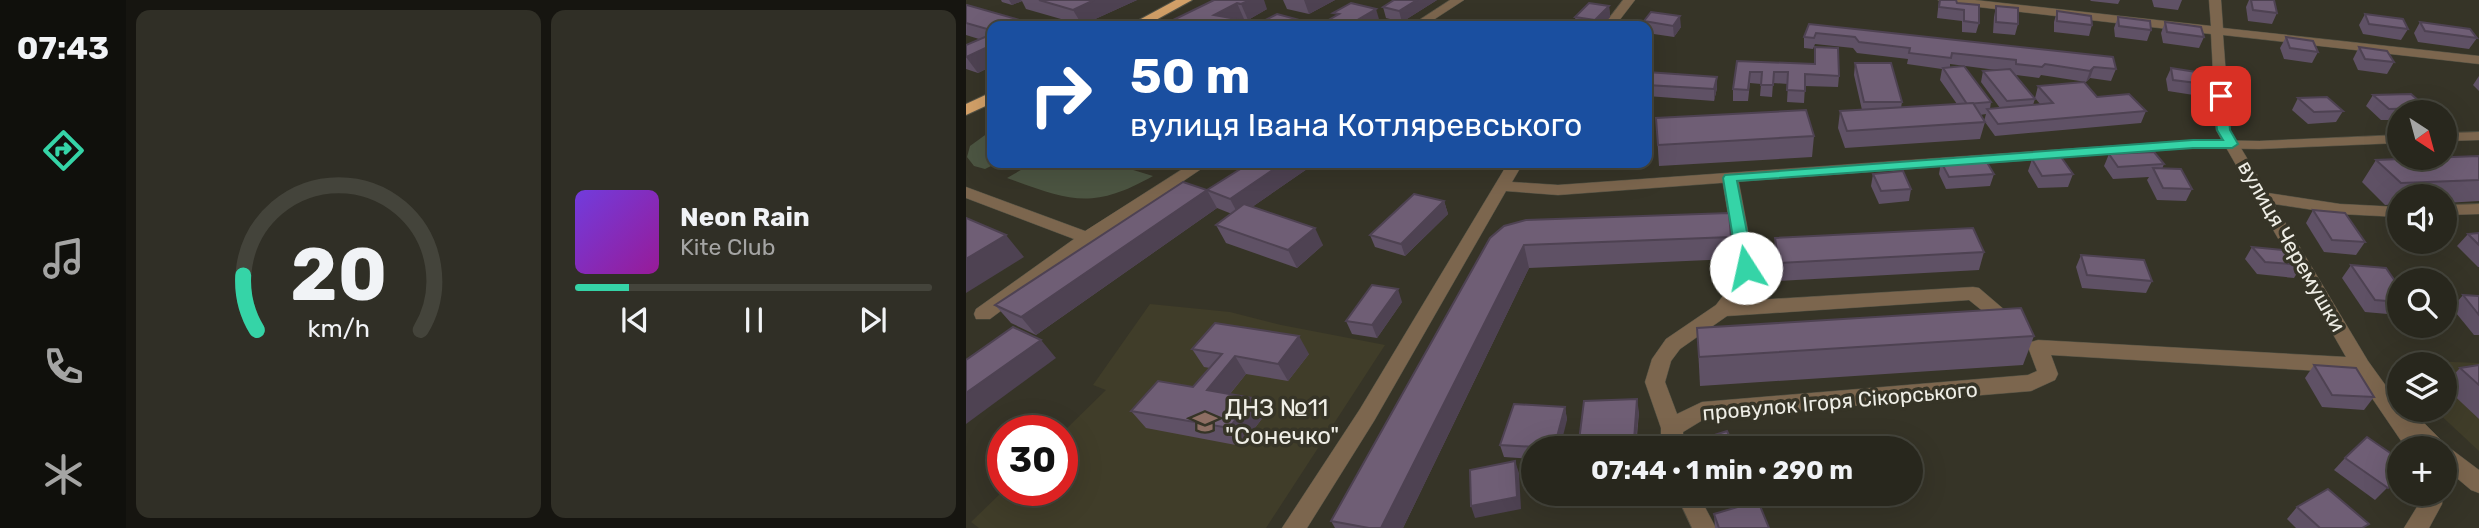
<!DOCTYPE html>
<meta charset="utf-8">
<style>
:root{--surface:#28271d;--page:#302f26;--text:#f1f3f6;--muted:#a5a5a4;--line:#44443b;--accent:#35d4a7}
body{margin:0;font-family:Rubik,sans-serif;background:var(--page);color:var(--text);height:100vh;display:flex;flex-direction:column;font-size:26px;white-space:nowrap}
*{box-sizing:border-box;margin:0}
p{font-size:23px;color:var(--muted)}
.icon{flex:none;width:38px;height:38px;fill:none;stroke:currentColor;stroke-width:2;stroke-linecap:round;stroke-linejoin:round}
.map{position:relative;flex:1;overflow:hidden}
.drawer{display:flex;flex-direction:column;gap:10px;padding:10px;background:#161510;width:840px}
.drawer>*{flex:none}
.hud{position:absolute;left:21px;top:21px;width:665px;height:147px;border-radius:14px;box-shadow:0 7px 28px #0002,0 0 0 2px var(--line);background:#1a4fa0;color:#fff;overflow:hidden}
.needle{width:46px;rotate:144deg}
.fabs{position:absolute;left:1421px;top:100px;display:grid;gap:14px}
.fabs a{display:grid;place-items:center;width:70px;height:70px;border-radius:50%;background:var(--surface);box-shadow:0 7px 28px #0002,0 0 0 2px var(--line);font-size:35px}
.speed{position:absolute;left:21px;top:415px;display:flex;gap:14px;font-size:35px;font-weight:700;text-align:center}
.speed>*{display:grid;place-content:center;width:91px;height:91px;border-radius:50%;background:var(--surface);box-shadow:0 7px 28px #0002,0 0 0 2px var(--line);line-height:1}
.speed .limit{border:10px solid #d22;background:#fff;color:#111}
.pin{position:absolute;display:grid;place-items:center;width:60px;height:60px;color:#fff;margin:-30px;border-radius:14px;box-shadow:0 4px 10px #0006}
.me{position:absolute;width:77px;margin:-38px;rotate:350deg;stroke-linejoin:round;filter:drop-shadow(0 0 5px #0008)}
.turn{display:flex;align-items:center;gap:24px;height:147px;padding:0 28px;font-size:32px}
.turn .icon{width:91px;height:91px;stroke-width:2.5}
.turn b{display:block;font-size:49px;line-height:60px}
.drawer .widget{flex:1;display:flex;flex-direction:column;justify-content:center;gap:10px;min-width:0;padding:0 24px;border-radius:14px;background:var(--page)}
.drawer .dial{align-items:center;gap:0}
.dial svg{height:182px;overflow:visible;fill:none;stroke:var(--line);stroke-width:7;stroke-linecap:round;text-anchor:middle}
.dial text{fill:var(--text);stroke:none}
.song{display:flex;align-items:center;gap:21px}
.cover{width:84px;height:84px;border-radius:10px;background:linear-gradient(135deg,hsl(260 70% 55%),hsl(300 70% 35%))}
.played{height:7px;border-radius:4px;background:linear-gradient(90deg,var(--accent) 15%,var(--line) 15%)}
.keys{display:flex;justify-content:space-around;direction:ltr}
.drawer .tiles{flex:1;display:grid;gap:10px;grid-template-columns:repeat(2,1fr)}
.trip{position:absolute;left:555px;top:436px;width:402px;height:70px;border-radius:35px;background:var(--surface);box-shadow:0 7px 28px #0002,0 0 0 2px var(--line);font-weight:700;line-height:70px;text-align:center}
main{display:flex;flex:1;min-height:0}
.menu{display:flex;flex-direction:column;width:126px;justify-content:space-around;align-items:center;background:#10100c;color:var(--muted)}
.menu .icon{width:49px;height:49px}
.menu .current{color:var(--accent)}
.menu b{font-size:32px;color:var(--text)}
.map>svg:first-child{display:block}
</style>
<main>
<nav class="menu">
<b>07:43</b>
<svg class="icon current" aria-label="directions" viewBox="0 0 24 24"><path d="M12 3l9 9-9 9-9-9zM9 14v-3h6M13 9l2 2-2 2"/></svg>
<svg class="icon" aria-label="music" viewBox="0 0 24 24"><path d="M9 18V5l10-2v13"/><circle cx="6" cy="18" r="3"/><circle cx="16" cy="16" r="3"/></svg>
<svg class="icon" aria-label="phone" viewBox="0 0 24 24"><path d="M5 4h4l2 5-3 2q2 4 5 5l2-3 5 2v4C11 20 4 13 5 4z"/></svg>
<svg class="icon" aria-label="climate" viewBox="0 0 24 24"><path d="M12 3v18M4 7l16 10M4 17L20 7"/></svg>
</nav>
<section class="drawer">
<div class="tiles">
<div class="widget dial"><svg viewBox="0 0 100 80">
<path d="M14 69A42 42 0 1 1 86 69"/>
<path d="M14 69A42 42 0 0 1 8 45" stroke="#35d4a7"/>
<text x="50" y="56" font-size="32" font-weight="700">20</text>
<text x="50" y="72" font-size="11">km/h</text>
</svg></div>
<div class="widget">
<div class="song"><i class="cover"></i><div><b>Neon Rain</b><p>Kite Club</p></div></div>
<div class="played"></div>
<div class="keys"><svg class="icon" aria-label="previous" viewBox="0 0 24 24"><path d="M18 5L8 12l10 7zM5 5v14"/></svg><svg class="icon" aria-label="pause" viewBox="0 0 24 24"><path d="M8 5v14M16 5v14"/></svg><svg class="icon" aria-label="next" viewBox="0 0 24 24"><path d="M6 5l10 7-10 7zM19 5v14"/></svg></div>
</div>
</div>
</section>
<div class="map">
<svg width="1513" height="528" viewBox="0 0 1513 528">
<rect width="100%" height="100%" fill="#363427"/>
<g fill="#403d29">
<path d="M184,304L264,312L315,325L419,345L300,528H13L5,522L38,490H96V433L140,390L127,385Z"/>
<path d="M1432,360L1513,363V451L1469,410H1479V364H1435Z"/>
</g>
<g fill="#4c5542">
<path d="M26,130V163H31L19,169L8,166L1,157L4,146Z"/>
<path d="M67,163H144L187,176C125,211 103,200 41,178Z"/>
</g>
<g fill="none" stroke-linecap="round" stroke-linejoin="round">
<g stroke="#535245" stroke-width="1">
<g id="minor">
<path d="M484,0H498L458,26H444Z"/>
<path d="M972,0H1009L1245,26L1243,0H1255L1257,28L1513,56V64L1257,35L1264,130L1302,193L1374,204L1433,207V217L1374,214L1308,204L1402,361L1433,404V410H1437L1442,417L1453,418L1481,446L1513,470V493L1505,490L1479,468V448H1440L1389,373L1085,355L1092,374L1089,380L1065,391L740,418L717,432V448H695V428L679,382L686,359L700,339L750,305L766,284L771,268L756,178L764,173L772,178L789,268L783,286L773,301L1007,287L1013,288L1055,324L1053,329H1039L1003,300L761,316L714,349L705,361L699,382L711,414L736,402L1062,375L1071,371L1062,347L1065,342L1072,340L1380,357L1250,130L1245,34L978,3Z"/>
<path d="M226,163H244L127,242L24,319H10L8,314L10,309L108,239L0,198V187L119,231Z"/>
<path d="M1513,204V214L1479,215V205Z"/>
<path d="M710,494H732L750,528H726Z"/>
<path d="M1455,494H1477L1476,504L1463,528H1438L1454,502Z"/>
</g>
</g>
<g stroke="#535245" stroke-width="1">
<g id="tertiary">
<path d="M657,0H669L649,26H637Z"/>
<path d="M1513,132V140L1479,141V133Z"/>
<path d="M1433,135V143L1293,149L1227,148L592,195L540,191L408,421L341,528H316L394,409L542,163H557L546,182L592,185L1227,140L1293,141Z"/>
</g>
</g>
<g stroke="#535245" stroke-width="2">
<g id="trunk">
<path d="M210,0H226L179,26H162Z"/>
<path d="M26,92V103L0,115V104Z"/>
</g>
</g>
<use href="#minor" fill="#7c664e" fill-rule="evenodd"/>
<use href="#tertiary" fill="#7c664e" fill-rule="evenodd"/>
<use href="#trunk" fill="#d2a068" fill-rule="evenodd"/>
</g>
<g fill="#5f5165" fill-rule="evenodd">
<path d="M35,0H171L116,25L60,9L56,1L46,5L36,2Z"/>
<path d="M248,0L301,9L282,20L278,19L276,20L293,23L330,19L331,23L344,26H205L203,22Z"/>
<path d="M317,0H369L343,14L321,9Z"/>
<path d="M471,0L436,22L420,18L417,7Z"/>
<path d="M973,0L991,3L1013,23L1010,33L996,32V21L971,18Z"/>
<path d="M1124,0H1154L1152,4L1125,1Z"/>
<path d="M1186,0H1216L1212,10L1188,7Z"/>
<path d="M1283,0H1308L1311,13L1306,24L1282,21L1280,7Z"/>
<path d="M0,6L71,25L72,26H26V66L12,73L0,69V45L13,39L0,35Z"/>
<path d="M643,6L644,17L635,26H603L610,24L609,17Z"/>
<path d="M1030,6L1052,24L1049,35L1027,33L1028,17Z"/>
<path d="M1091,11L1126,25L1123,36L1088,32V22Z"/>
<path d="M1399,14L1442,29L1435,40L1397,34L1393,25Z"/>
<path d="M1152,17L1185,30L1181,41L1149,37L1148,28Z"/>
<path d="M678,21L715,27L708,37L681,33V26H678Z"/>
<path d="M1199,22L1238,37L1233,48L1197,43L1195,33Z"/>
<path d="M1454,22L1511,38L1503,49L1452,42L1448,33Z"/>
<path d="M843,24L1150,69L1145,81L1124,78L1120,82L1075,75L1073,78L1050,75L1069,99L1067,105L1074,104L1069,98L1072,86L1131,97L1180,111L1175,123L1029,136L1019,122L1014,139L879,148L872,128L874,111L896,110L888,75L889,63L936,102L935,108L991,104L974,80L976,69L941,64L942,59L891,53L887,48L849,44L847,49L838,48V37ZM984,64L1030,70L1017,71L1015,82L1034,108L1024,109L1025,102L984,68ZM1020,114L1018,121L1014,115Z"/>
<path d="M1320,37L1352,52L1346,63L1318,59L1314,48Z"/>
<path d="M849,47L873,76L872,87L839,86L838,103L821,102L822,84L807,83L806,97L794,96L795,84L784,83L782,101H767V89L771,61L848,64Z"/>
<path d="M1393,47L1428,62L1421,74L1392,70L1387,59Z"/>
<path d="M1205,68L1239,84L1234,96L1202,91L1200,79Z"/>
<path d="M681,72L751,88L748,101L681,96Z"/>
<path d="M1513,76V91L1507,85Z"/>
<path d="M1407,95L1461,108L1458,112H1433V120H1415L1400,106Z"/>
<path d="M1332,98L1377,111L1370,122L1342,124L1326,110Z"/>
<path d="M690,118L848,136L846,157L693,166Z"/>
<path d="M1143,154L1198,164L1196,169L1226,189L1220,201L1191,200L1181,180L1183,177L1147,179L1138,166Z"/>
<path d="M1513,156V201L1479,203V196H1433V204L1419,205L1396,182L1410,160Z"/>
<path d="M1066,159L1107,174L1102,187L1072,188L1062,171Z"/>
<path d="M975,162L1028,174L1024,186L980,189L973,174Z"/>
<path d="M592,163H638L635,169Z"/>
<path d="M341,169L286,207L357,245L331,268L260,243L250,225L266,214L251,208L70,335L45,323L29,305L241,190Z"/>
<path d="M907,174L945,189L943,201L913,204L905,186Z"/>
<path d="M478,201L482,214L439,256L409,247L404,235Z"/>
<path d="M1347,210L1399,242L1390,255L1358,252L1340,223Z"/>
<path d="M1513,233V267H1512L1491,246L1502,234Z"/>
<path d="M765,237V259L563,268L437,528H369L365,521L524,238Z"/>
<path d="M809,238L1018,252L1013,270L812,281L808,256Z"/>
<path d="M1286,247L1336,265L1328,278L1291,274L1279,259Z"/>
<path d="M1115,255L1186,281L1180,293L1116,288L1110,267Z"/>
<path d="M1385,265L1433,287V315L1399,312L1376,278Z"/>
<path d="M1497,295L1513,296V335H1508L1486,308Z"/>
<path d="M436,302L411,338L386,334L380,321Z"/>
<path d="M731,328L1068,336L1057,365L734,386Z"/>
<path d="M226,349L343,354L322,381L280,374L264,394L286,398L298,416L275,446L180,428L165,411L227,387L244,368L238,367Z"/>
<path d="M1348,365L1408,397L1398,410L1356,407L1339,378Z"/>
<path d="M1513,365V419L1479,387V384L1494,368Z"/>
<path d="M599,407L601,420L567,448V459L538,457L534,445Z"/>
<path d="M673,412L670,448H615L613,441Z"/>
<path d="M1379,458L1433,476L1409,500L1368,470Z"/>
<path d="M1331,507L1398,528H1330L1321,519Z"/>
<path d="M748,514L803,528H749Z"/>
</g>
<g fill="#4e4252">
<path d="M43,0H55L56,1L46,5Z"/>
<path d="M128,0H171L116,25L107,10Z"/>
<path d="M284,0H298L301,9L282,20L275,4Z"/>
<path d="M338,0H369L343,14Z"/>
<path d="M451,0H471L436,22L433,11Z"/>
<path d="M271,3L278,19L264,26L248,15Z"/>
<path d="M643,6L644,17L635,26H629V20Z"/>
<path d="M410,9L415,26H381Z"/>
<path d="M714,16L715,27L708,37L707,26Z"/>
<path d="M26,27V37L21,29Z"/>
<path d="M26,45V66L12,73L0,57Z"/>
<path d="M1128,67L1124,78L1120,82L1124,71Z"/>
<path d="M751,77V88L748,101V89Z"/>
<path d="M317,163H338L341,169L273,216L264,199Z"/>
<path d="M241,190L251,208L70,335L55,317Z"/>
<path d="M478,201L482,214L439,256L435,244Z"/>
<path d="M349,228L357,245L331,268L322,250Z"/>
<path d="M40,235L58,257L0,293V259Z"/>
<path d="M558,245L563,268L437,528H415Z"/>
<path d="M432,289L436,302L411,338L406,325Z"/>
<path d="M333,336L343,354L322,381L312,364Z"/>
<path d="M75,340L90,358L0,424V393Z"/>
<path d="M269,356L280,374L253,407L241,390Z"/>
<path d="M286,398L298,416L275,446L263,428Z"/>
<path d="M671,399L673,412L669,448L668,440Z"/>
<path d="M599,407L601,420L594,448H588Z"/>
<path d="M549,461L553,473L555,509L509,518L505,506Z"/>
</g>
<g fill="#6f5e75" stroke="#4e4252" stroke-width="2">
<path d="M73,0H128L107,10Z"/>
<path d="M248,0H284L275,4L271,3L248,15L293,23L287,26H218L203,22Z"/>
<path d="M428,0H451L433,11L417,7Z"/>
<path d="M974,0H990L991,3L1013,5V23L998,21V10L973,7Z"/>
<path d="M1285,0H1308L1311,13L1287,10Z"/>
<path d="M385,3L410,9L381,26H352L373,14L367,13Z"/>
<path d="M623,3L643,6L629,20L609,17Z"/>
<path d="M1,5L71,25L29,26L21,29L0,23V6Z"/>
<path d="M1030,6L1052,8V24L1030,22Z"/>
<path d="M1091,11L1125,16L1126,25L1091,21Z"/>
<path d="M685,12L714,16L707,26L678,21Z"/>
<path d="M311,14L330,19L324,21L344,26H288Z"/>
<path d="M1399,14L1437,19L1442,29L1403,24Z"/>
<path d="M1152,17L1184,21L1185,30L1153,26Z"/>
<path d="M453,20L478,26H442Z"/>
<path d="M1199,22L1235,27L1238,37L1201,32Z"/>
<path d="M1454,22L1504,29L1511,38L1459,31Z"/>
<path d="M606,24L625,26H603Z"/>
<path d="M843,24L1147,57L1150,69L1128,67L1124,71L1079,64L1076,67L1050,64V60L986,53L985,58L943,53L944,48L893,42L889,37L850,33L848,38L838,37Z"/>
<path d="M26,34V45L0,57V45Z"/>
<path d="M1320,37L1347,41L1352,52L1324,48Z"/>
<path d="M849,47L872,48L873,76L839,74V91L821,90L822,72H808L807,85H795L796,72H784L782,90L767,89L771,61L849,64Z"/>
<path d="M1393,47L1421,51L1428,62L1399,59Z"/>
<path d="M889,63H925L936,102H898Z"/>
<path d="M998,66L1025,102L1001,104L977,68Z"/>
<path d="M1205,68L1236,73L1239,84L1207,80Z"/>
<path d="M1044,69L1069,99L1041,101L1017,71Z"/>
<path d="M681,72L751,77L748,89L681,85Z"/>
<path d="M1118,82L1131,97L1163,94L1180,111L1032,124L1021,109L1087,103L1072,86Z"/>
<path d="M1445,94L1461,108L1423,109L1407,95Z"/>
<path d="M1361,97L1377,111L1348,112L1332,98Z"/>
<path d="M1007,103L1019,122L881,131L874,111Z"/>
<path d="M840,110L848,136L692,145L690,118Z"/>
<path d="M1188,152L1198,164L1152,167L1143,154Z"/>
<path d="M1513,156V180L1435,183L1410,160Z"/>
<path d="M1095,157L1107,174L1076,176L1066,159Z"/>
<path d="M1019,159L1028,174L983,177L975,162Z"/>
<path d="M284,163H317L264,199L241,190Z"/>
<path d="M1187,168L1215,169L1226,189L1197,188Z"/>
<path d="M937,171L945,189L915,191L907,174Z"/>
<path d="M217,182L241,190L55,317L29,305Z"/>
<path d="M448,194L478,201L435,244L404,235Z"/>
<path d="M278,204L349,228L322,250L250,225Z"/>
<path d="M1347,210L1379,213L1399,242L1366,240Z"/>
<path d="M763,213L765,237L558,245L415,528H403L365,521L524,238L538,226L560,220Z"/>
<path d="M0,218L40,235L0,259Z"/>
<path d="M1007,228L1018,252L813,263L809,238Z"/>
<path d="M1513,233V245L1502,234Z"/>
<path d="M1286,247L1328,251L1336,265L1299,262Z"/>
<path d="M1115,255L1178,260L1186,281L1121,275Z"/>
<path d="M1385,265L1420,268L1433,287V302L1409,300Z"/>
<path d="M406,285L432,289L406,325L380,321Z"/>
<path d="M1497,295L1513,296V315Z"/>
<path d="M1055,308L1068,336L733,357L731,328Z"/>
<path d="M249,323L333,336L312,364L269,356L241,390L286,398L263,428L165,411L192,381L227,387L256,354L226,349Z"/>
<path d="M47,327L75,340L0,393V360Z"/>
<path d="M1348,365L1390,368L1408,397L1366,395Z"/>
<path d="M1513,365V385L1494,368Z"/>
<path d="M671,399L668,440L613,441L618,401Z"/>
<path d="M548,404L599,407L588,448L534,445Z"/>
<path d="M761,431L769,448H722L720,444Z"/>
<path d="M1401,437L1433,459V476L1422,488L1379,458Z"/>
<path d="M549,461L551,497L505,506L504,470Z"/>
<path d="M1362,489L1403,524L1396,528H1354L1331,507Z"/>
<path d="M792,501L803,528H753L748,514Z"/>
</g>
<path fill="#35d4a7" stroke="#228a6d" stroke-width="2" d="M1255,92L1261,96L1264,130L1272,144L1266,148H1227L771,181L788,268L780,274L772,268L757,178L759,175L1227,140H1257L1251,130L1248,96Z"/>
<defs>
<g id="school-bare" transform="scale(1.89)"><path d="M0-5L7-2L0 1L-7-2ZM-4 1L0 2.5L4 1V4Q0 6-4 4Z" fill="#8d6e63" stroke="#363427" stroke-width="2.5" paint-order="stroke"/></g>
</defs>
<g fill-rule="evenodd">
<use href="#school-bare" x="239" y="422"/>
</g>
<g text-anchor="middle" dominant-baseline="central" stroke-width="7" stroke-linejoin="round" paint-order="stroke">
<g font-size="21" fill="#eeede5" stroke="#363427">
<text transform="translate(1326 246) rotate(60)">вулиця Черемушки</text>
<text transform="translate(874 401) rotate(-5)">провулок Ігоря Сікорського</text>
</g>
<g font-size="24" fill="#eeede5" stroke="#363427" text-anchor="start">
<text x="259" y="408">ДНЗ №11<tspan x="259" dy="28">"Сонечко"</tspan></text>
</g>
</g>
</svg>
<div class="fabs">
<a><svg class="needle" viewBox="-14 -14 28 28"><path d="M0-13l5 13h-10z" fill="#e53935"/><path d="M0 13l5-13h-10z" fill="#a5a5a4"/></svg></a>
<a><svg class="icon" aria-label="sound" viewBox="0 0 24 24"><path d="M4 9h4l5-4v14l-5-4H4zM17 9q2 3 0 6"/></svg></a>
<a><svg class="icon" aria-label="search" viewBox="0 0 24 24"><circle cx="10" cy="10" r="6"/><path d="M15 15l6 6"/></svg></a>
<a><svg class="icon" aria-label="layers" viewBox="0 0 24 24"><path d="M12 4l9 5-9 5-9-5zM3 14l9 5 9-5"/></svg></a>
<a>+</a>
</div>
<div class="speed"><div class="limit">30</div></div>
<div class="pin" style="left:1255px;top:96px;background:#d93025"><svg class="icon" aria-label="arrive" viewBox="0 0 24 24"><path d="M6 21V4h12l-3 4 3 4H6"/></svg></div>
<svg class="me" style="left:780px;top:268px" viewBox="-20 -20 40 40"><circle r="19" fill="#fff"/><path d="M0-13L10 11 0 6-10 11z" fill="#35d4a7"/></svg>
<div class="trip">07:44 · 1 min · 290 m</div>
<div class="hud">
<div class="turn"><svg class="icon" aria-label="right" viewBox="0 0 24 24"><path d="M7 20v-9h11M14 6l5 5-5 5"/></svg><div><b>50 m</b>вулиця Івана Котляревського</div></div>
</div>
</div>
</main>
